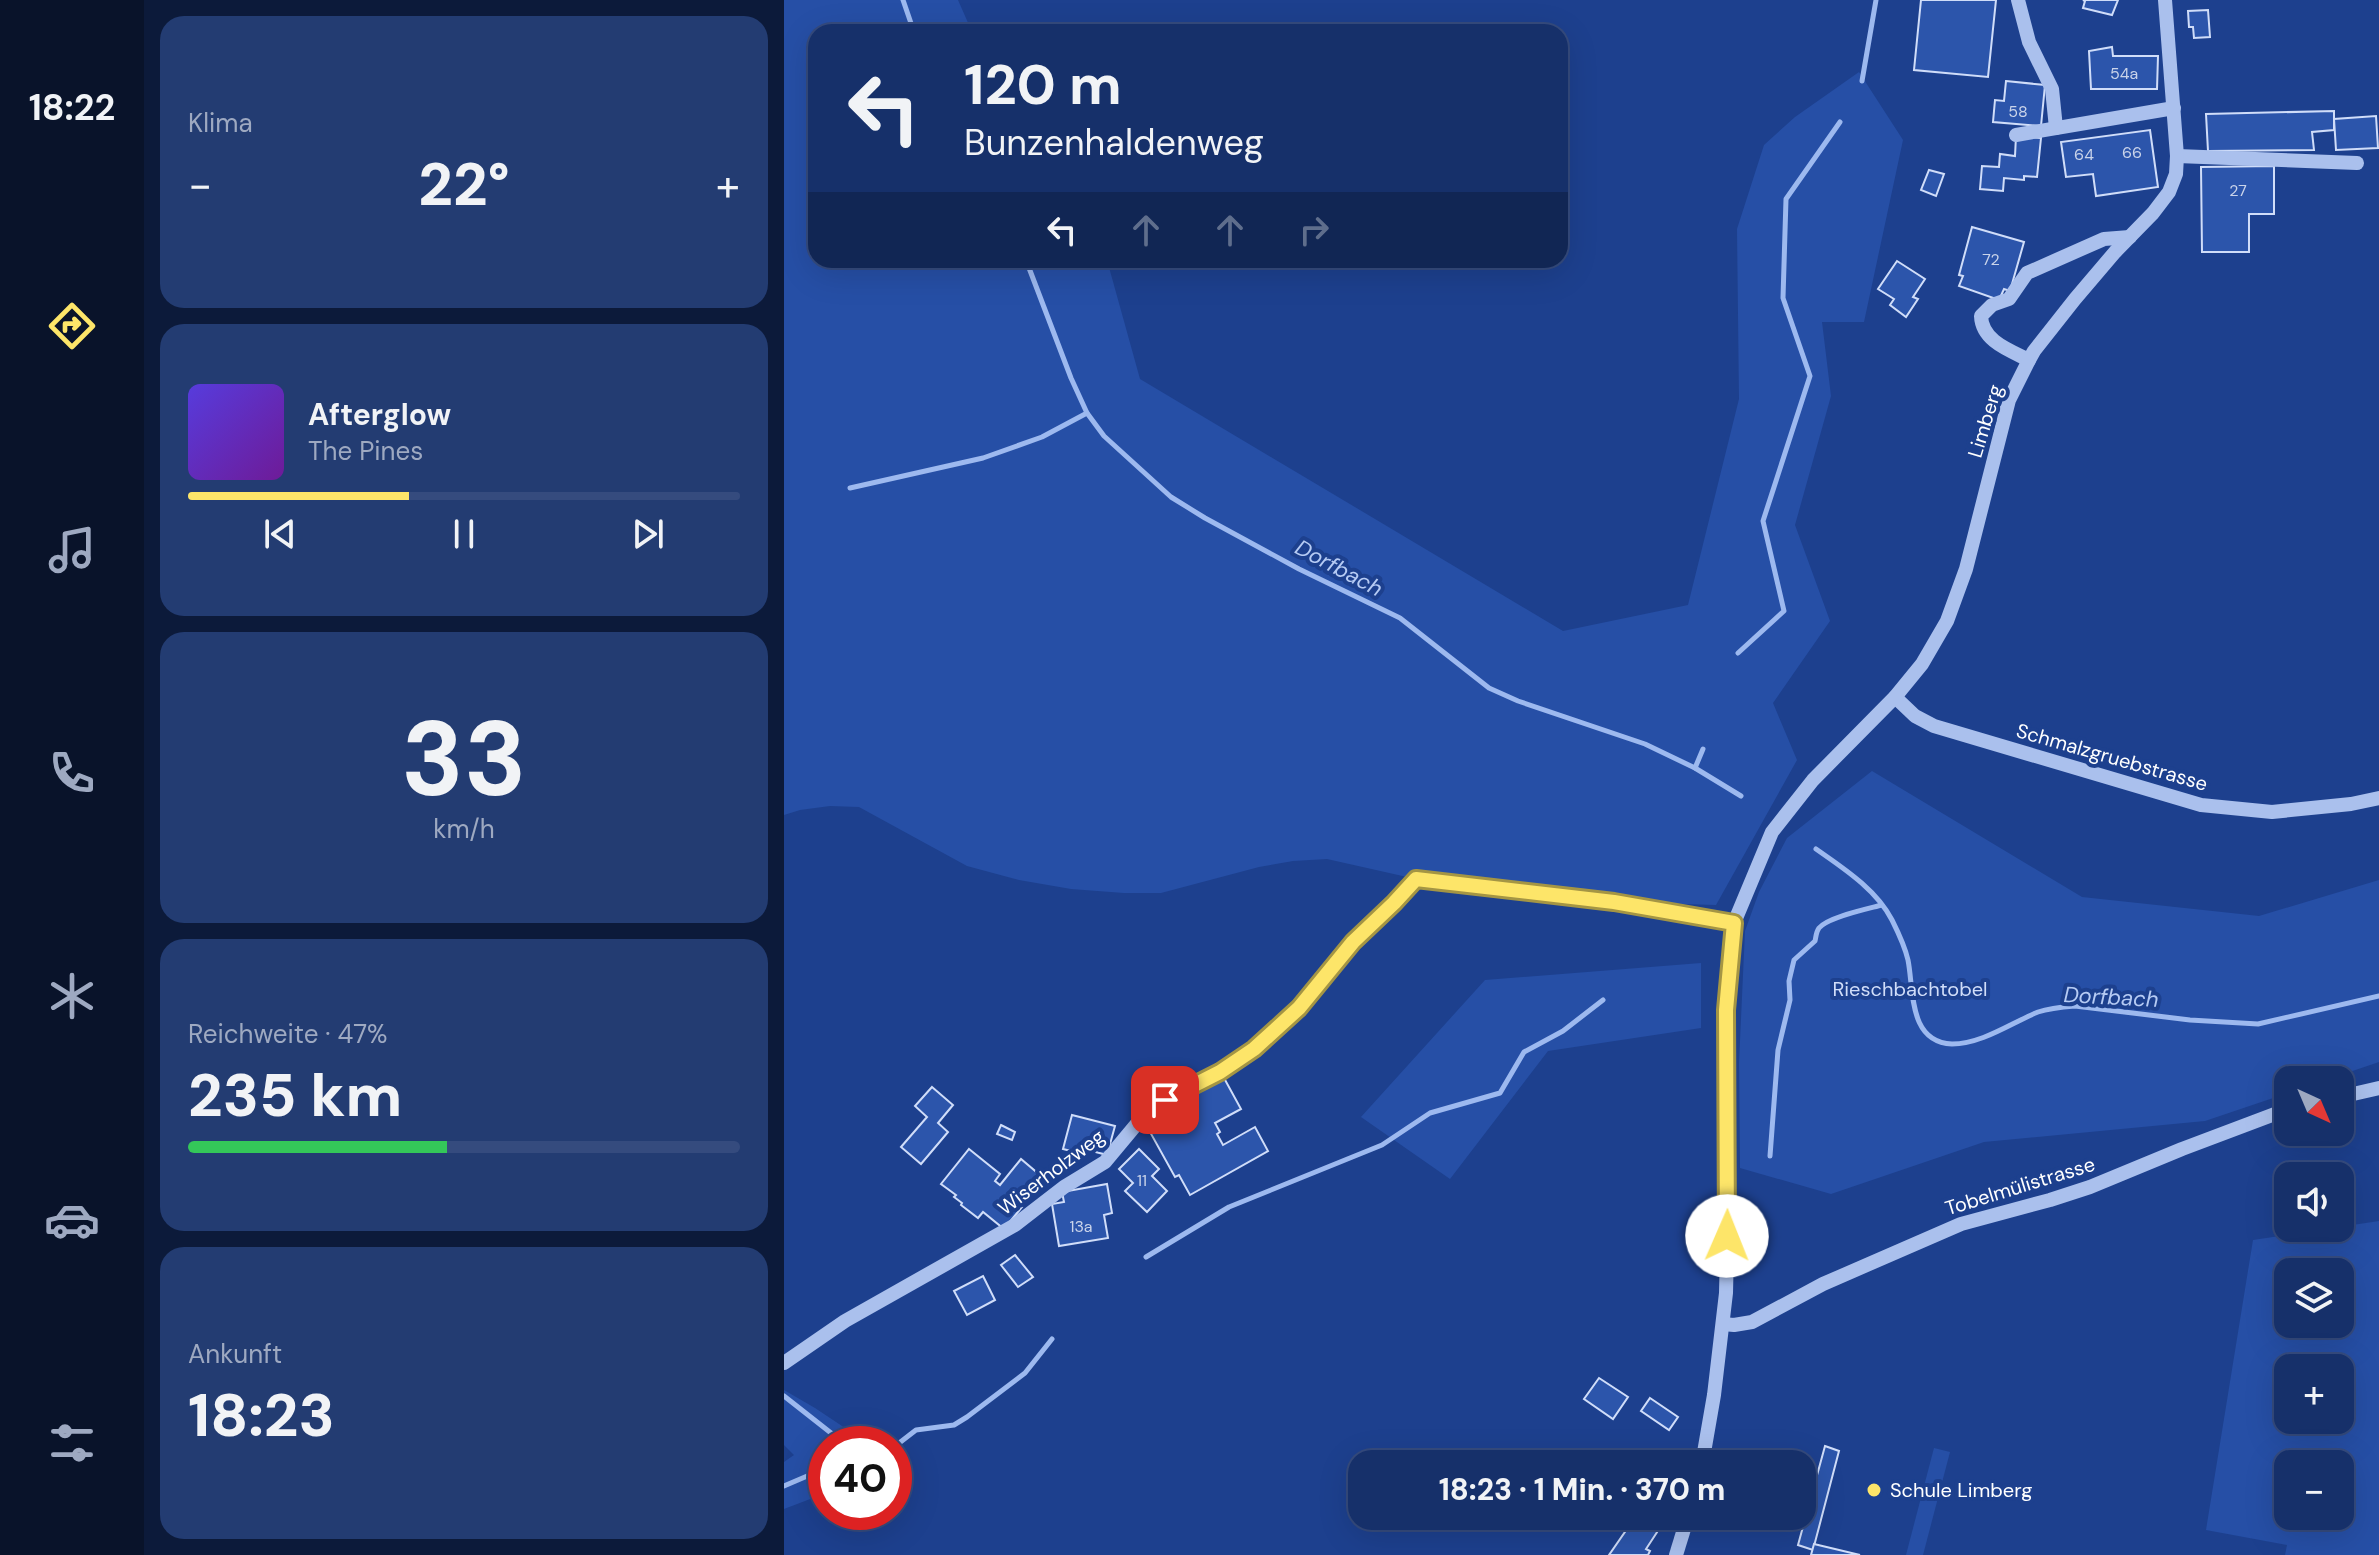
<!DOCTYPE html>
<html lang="de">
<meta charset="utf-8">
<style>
:root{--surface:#16306a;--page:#233c72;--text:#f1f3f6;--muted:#9ea9c1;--line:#354b7e;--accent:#fde569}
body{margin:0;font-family:"DM Sans",sans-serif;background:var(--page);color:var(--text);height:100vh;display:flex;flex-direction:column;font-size:30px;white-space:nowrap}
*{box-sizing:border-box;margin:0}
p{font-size:26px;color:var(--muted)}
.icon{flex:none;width:44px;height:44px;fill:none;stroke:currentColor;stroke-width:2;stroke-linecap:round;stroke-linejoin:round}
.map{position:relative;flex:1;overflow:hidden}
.drawer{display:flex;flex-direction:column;gap:16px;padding:16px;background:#0c1a3a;width:640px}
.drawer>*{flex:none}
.guide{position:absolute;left:24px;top:24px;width:760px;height:244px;border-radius:24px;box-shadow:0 8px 32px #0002,0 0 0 2px var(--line);background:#16306a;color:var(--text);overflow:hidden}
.needle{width:52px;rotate:136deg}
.fabs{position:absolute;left:1490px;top:1066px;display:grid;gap:16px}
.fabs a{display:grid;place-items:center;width:80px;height:80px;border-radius:16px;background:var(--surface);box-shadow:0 8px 32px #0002,0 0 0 2px var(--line);font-size:40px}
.speed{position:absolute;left:24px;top:1426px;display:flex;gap:16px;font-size:40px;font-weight:700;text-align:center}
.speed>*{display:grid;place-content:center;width:104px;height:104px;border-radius:50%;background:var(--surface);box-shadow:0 8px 32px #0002,0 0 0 2px var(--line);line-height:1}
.speed .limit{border:12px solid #d22;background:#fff;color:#111}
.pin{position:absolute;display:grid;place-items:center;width:68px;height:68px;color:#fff;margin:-34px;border-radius:16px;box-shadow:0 4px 12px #0006}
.me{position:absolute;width:88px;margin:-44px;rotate:1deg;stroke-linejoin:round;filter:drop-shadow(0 0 6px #0008)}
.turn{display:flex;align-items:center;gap:28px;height:168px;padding:0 24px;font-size:36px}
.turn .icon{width:104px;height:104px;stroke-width:2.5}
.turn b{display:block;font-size:56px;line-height:68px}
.lanes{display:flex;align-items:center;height:76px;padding:0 24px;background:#0003;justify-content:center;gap:40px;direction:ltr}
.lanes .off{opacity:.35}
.big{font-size:60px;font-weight:800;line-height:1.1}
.drawer .widget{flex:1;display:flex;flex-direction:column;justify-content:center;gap:12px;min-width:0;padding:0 28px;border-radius:24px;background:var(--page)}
.drawer .dial{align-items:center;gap:0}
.dial b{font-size:104px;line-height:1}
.song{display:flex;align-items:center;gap:24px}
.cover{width:96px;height:96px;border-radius:12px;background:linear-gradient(135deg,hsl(250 70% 55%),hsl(280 70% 35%))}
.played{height:8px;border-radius:4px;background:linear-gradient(90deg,var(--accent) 40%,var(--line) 40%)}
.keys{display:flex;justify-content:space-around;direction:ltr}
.heat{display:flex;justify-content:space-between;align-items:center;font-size:44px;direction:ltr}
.charge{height:12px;border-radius:6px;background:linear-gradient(90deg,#34c759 47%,var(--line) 0)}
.trip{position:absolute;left:564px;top:1450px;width:468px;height:80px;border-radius:24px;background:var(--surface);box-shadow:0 8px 32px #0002,0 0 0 2px var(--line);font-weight:800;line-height:80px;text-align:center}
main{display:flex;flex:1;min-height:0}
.menu{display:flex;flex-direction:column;width:144px;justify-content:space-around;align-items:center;background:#09132a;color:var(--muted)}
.menu .icon{width:56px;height:56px}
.menu .current{color:var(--accent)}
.menu b{font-size:36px;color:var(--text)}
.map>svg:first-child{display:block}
</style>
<main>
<nav class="menu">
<b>18:22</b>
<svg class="icon current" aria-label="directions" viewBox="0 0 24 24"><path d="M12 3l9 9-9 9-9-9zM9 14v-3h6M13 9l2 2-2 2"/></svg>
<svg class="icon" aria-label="music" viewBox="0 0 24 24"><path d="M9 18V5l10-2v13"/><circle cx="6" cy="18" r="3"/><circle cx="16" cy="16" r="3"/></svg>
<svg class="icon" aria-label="phone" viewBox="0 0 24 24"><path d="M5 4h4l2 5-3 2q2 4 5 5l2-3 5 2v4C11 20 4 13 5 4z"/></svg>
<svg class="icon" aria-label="climate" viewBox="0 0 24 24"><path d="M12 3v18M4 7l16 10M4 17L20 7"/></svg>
<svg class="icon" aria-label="car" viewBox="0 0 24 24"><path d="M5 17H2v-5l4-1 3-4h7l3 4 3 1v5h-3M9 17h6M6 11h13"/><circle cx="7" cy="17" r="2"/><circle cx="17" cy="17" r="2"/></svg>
<svg class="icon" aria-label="filters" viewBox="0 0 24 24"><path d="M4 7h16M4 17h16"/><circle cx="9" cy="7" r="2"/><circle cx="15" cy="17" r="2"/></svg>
</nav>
<section class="drawer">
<div class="widget"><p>Klima</p>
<div class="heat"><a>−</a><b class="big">22°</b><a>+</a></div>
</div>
<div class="widget">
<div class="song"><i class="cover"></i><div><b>Afterglow</b><p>The Pines</p></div></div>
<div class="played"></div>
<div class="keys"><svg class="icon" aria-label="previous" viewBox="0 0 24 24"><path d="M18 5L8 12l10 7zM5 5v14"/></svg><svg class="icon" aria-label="pause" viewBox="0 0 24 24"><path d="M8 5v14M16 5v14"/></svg><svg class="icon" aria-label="next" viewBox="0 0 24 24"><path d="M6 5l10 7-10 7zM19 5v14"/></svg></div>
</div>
<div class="widget dial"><b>33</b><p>km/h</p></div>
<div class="widget"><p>Reichweite · 47%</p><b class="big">235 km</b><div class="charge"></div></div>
<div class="widget"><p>Ankunft</p><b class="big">18:23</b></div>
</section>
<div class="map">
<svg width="1595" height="1555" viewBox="0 0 1595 1555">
<rect width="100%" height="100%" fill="#1d408e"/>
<g fill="#264fa6" fill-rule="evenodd">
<path d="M0,0H174L185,25L194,32H32V260H323L356,379L779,631L904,605L955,399L953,229L980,145L1011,117L1075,72L1119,140L1080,322H1038L1047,396L1011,525L1046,621L989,703L1013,760L932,905L830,902L632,879L543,859L509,861L475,867L377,893H340L287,889L235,880L183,866L75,807L46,806L16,810L0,815Z"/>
<path d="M1088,771L1298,897L1475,916L1595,880V1062L1542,1080H1504V1093L1421,1121L1200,1142L1047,1194L956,1168L955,1063L961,931L975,892L1003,838Z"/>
<path d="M917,963V1028L764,1051L666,1179L577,1117L701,980Z"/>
<path d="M1595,1221V1555H1501L1503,1545L1422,1530L1469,1240ZM1556,1272V1324H1504V1272ZM1556,1368V1420H1504V1368ZM1504,1464H1556V1516H1504Z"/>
<path d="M0,1390L31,1408L85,1444H42V1493L0,1509V1462L10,1455L0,1445Z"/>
<path d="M1150,1448L1166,1452L1139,1555H1122Z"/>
</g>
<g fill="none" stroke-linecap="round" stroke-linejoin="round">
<g stroke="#9db9ef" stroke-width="5">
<path d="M119,0L130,32"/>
<path d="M1078,81L1092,0"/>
<path d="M242,260L287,378L303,413L320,436L387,497L421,518L515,569L616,618L705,688L734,701L861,744L911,768L957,796"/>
<path d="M66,488L199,458L258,437L303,413"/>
<path d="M954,653L1000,611L979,521L1026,376L999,298L1002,199L1056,122"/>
<path d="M911,768L919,749"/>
<path d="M1032,849C1059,868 1092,889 1108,920C1114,932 1121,947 1124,960C1130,990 1124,1042 1168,1044C1198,1044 1227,1023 1254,1012C1266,1008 1278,1007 1291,1006L1406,1020L1474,1024L1595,996"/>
<path d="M986,1156L994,1050L1006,1000L1005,981L1010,960L1031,941C1032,937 1032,932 1035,928C1044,917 1083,909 1098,905"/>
<path d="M362,1257L445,1207L598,1145L646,1113L716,1093L740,1052L779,1031L819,1000"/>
<path d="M0,1396L61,1444"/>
<path d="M110,1447L132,1430L170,1425L183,1417L241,1373L268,1339"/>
<path d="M0,1486L42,1468"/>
</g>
</g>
<g fill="#2c55ab" stroke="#d0ddf9" stroke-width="2">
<path d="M1137,0H1212L1204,77L1130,70Z"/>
<path d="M1299,0H1334L1328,15L1299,8L1301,1Z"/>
<path d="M1424,10L1426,37L1410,38L1409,27H1405L1404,11Z"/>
<path d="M1328,47L1329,56H1374L1373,89H1307L1305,51Z"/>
<path d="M1222,81L1261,85L1257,126L1209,122L1211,100L1220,101Z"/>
<path d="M1550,111V130L1528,132L1530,150L1424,151L1422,114Z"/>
<path d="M1592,116L1594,148L1552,150L1550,119Z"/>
<path d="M1366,130L1374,187L1312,196L1309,174L1282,177L1277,142Z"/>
<path d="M1232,136L1257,138L1253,177L1240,176V180L1220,178L1219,191L1196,189L1198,166L1215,167L1216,154L1231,156Z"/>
<path d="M1490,166V214H1465V252H1418L1417,167Z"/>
<path d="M1145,170L1160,174L1152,196L1137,190Z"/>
<path d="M1188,227L1240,242L1226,291L1220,289L1215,300L1175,286L1179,276L1175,275Z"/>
<path d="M1113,261L1141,279L1129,297L1134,299L1122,317L1106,305L1110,299L1094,289Z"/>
<path d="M440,1078L457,1109L431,1123L436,1132L433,1134L439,1145L471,1127L484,1151L406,1195L395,1175L391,1177L361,1123Z"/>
<path d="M148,1087L169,1105L154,1123L164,1132L137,1164L117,1147L143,1117L131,1106Z"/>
<path d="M288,1115L331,1126L323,1155L304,1150L303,1155L279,1149Z"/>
<path d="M217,1125L231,1132L228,1140L213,1134Z"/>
<path d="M185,1149L216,1174L211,1181L216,1185L237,1159L257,1176L235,1204L238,1207L220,1229L199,1212L194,1218L177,1205L178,1203L170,1197L172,1195L157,1184Z"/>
<path d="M355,1149L375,1169L368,1176L383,1191L363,1212L341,1191L349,1183L335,1169Z"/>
<path d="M323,1184L328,1213L320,1215L324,1238L275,1246L268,1204L280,1202L278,1192Z"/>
<path d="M231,1255L249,1277L234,1287L217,1265Z"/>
<path d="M199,1276L211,1300L183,1315L170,1291Z"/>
<path d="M815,1378L844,1397L829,1419L800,1399Z"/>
<path d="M866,1398L894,1417L885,1430L857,1411Z"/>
<path d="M1041,1446L1055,1451L1029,1550L1014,1545Z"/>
<path d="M852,1516L883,1517L862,1549L866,1551L864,1555H825Z"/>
<path d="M965,1516H993L992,1523Z"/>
<path d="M1030,1544L1076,1555H1027Z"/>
</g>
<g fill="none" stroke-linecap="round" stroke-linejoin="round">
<g stroke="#aac0ed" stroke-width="14">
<path d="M1234,0L1245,42L1268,89L1272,128"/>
<path d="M1232,135L1390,108"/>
<path d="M1393,156L1573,163"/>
<path d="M1245,360C1225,350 1198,341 1197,316L1208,305L1225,299L1243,273L1320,239L1346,237"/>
<path d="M1111,697L1131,716L1150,726L1417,805L1488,812L1567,804L1595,798"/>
<path d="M1556,1097L1595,1088"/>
<path d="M939,1324L950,1325L968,1322L1039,1284L1177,1224L1266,1200L1306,1187L1398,1149L1504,1109"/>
<path d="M0,1363L61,1321L231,1225L280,1187L321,1162L361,1114L370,1107L436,1072L470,1049L515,1008L569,942L610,903L632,879L830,902L950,923"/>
<path d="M918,1464L930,1395L942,1293L944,1207L942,1010L950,923L988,832L1029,780L1111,697L1138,664L1163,621L1182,569L1225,400L1245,360L1250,351L1291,299L1331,252L1369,213L1385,192L1392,174L1393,156L1381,0"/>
<path d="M892,1555L904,1516"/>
</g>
</g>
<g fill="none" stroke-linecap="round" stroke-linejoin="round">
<g stroke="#a49544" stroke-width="20">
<path id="route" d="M381,1100L436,1072L470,1049L515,1008L569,942L610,903L632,879L830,902L950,923L942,1010L943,1236"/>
</g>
<use href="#route" stroke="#fde569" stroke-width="14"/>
</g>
<circle fill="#fde569" stroke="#1d408e" stroke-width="3" cx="1090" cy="1490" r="8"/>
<g text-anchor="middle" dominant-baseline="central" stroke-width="8" stroke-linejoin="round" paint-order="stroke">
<g font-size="16" fill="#cad4ea">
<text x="1340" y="73">54a</text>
<text x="1234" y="111">58</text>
<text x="1348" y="152">66</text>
<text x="1300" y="154">64</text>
<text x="1454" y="190">27</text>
<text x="1207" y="259">72</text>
<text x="358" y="1180">11</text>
<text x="297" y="1226">13a</text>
</g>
<g font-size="20" fill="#fff" stroke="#1d408e">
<text transform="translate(1201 421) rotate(-73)">Limberg</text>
<text transform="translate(1328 757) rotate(16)">Schmalzgruebstrasse</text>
<text transform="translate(267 1172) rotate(-37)">Wiserholzweg</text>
<text transform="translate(1236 1186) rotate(-17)">Tobelmülistrasse</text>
</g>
<g font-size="20" fill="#d0ddf9" stroke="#1d408e">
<text x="1126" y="989">Rieschbachtobel</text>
</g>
<g font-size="20" fill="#fff" stroke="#1d408e" text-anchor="start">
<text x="1106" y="1490">Schule Limberg</text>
</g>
<g font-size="22" font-style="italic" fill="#b6cbf4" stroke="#1d408e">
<text transform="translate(555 568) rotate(28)">Dorfbach</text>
<text transform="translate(1327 997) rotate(3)">Dorfbach</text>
</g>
</g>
</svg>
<div class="fabs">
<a><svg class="needle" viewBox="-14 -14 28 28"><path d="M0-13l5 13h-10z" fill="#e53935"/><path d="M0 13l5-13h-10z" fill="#9ea9c1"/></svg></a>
<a><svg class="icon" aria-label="sound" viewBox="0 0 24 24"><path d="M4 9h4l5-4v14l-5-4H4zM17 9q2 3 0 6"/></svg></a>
<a><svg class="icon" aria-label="layers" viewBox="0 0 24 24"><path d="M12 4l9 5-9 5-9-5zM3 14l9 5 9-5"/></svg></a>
<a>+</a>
<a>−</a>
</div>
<div class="speed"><div class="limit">40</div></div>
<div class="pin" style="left:381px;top:1100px;background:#d93025"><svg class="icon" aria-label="arrive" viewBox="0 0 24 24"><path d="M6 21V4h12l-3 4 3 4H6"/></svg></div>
<svg class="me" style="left:943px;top:1236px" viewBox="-20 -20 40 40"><circle r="19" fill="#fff"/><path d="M0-13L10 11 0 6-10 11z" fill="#fde569"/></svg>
<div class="trip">18:23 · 1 Min. · 370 m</div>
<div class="guide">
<div class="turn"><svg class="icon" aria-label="left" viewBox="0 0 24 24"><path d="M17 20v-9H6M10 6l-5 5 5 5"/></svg><div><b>120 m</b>Bunzenhaldenweg</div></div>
<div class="lanes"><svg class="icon" aria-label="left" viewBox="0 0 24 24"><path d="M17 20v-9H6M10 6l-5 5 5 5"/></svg><svg class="icon off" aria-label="ahead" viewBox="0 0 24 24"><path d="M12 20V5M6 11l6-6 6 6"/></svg><svg class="icon off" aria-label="ahead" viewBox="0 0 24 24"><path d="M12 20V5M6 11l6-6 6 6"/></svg><svg class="icon off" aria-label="right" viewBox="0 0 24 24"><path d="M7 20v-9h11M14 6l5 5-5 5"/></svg></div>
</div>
</div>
</main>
